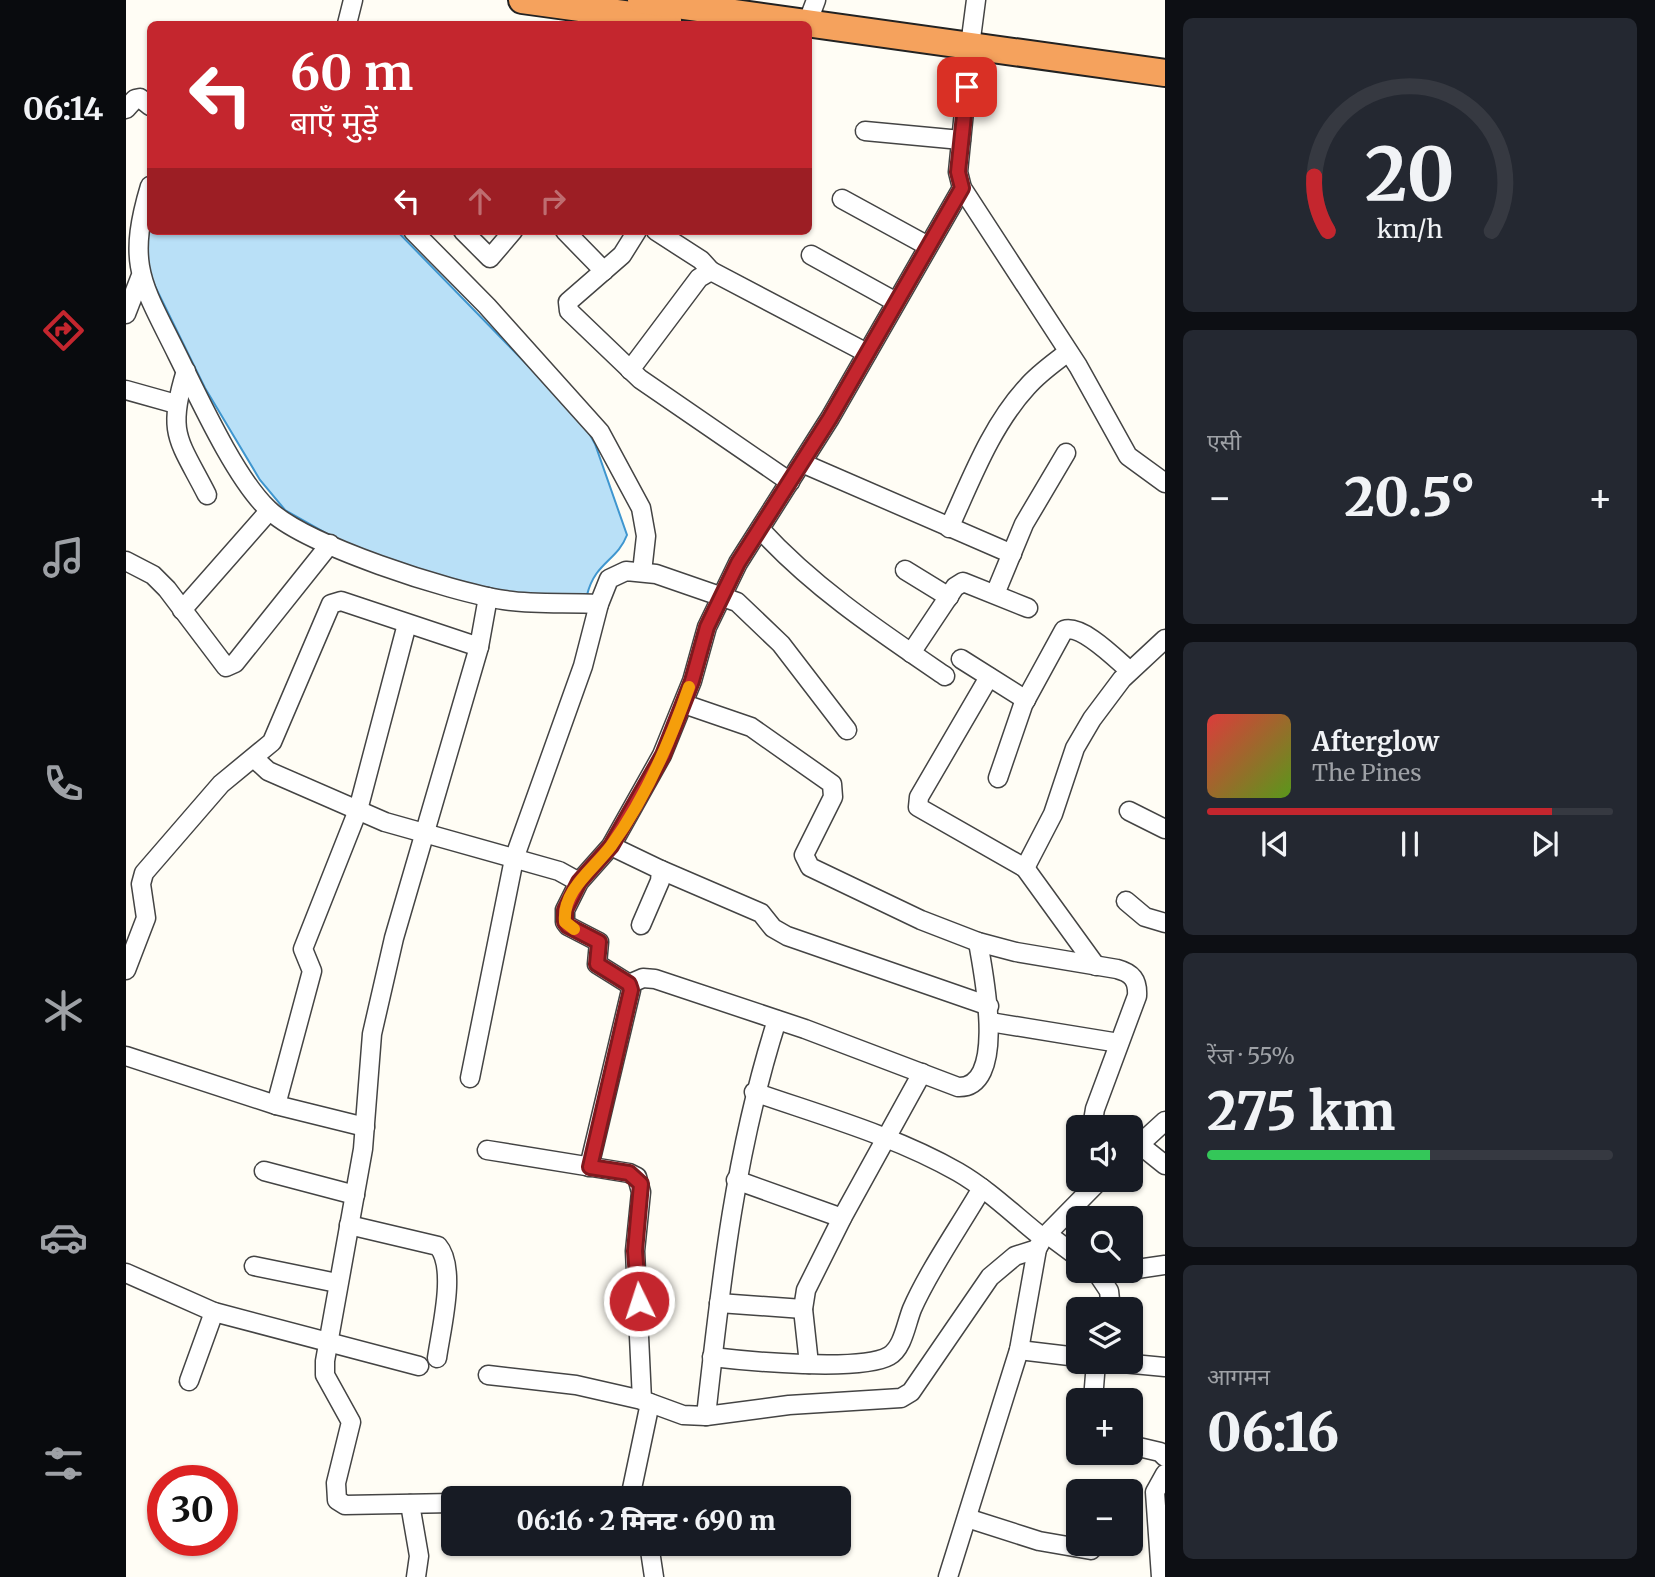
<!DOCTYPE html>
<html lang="hi">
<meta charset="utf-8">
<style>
:root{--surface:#171b24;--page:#242831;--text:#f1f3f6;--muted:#9ea1a6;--line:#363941;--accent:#c4262e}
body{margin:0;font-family:Merriweather,"Noto Sans Devanagari",serif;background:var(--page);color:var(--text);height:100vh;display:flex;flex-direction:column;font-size:26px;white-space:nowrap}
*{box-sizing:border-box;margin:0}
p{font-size:23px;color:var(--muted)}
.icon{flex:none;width:38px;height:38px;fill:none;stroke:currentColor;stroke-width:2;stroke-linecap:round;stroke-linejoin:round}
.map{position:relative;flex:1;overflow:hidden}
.details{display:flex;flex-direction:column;gap:18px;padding:18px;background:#0d0f14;width:490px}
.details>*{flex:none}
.banner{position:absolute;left:21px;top:21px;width:665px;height:214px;border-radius:10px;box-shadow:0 2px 5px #0004;background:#c4262e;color:#fff;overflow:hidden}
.tools{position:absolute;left:940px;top:1115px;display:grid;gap:14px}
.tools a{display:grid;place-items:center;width:77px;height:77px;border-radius:10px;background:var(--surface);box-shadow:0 2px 5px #0004;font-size:35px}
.speed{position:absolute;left:21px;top:1465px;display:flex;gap:14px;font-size:35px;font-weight:700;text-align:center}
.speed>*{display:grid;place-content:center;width:91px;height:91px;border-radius:50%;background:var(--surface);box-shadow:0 2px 5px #0004;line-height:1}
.speed .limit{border:10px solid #d22;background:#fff;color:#111}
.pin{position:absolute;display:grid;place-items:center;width:60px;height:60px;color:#fff;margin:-30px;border-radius:14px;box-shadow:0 4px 10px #0006}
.me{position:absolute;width:77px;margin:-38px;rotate:356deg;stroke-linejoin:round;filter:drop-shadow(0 0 5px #0008)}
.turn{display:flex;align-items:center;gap:24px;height:147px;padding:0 28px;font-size:32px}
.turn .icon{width:91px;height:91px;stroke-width:2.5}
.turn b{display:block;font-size:49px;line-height:60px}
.lanes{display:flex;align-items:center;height:66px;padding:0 28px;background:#0003;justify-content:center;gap:35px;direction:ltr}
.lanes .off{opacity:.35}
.big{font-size:52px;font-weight:800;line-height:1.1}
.details .widget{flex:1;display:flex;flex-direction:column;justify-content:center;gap:10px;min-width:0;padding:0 24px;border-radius:10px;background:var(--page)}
.details .dial{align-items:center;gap:0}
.dial svg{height:182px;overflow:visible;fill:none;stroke:var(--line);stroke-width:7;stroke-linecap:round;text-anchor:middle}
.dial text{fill:var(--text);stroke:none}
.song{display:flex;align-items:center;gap:21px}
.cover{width:84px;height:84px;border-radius:10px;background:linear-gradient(135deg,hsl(0 70% 55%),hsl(90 70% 35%))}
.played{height:7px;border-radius:4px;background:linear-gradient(90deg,var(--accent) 85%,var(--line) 85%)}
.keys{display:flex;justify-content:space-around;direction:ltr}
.heat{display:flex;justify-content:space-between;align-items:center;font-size:38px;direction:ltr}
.charge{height:10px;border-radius:5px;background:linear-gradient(90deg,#34c759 55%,var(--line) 0)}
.trip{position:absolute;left:315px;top:1486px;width:410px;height:70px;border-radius:10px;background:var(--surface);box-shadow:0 2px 5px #0004;font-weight:800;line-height:70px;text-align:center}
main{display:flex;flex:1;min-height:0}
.menu{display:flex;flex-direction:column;width:126px;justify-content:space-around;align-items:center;background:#090b0e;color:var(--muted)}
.menu .icon{width:49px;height:49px}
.menu .active{color:var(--accent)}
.menu b{font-size:32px;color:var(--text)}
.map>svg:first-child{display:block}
</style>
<main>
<nav class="menu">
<b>06:14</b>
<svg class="icon active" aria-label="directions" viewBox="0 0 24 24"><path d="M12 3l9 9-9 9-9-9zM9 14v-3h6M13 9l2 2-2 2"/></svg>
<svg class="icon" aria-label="music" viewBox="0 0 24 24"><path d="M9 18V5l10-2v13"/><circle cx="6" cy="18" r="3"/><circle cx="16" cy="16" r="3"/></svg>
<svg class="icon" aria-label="phone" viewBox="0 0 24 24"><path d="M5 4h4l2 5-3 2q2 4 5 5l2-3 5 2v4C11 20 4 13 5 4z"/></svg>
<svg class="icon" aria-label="climate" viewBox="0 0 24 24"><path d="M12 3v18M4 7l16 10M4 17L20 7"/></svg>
<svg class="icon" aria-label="car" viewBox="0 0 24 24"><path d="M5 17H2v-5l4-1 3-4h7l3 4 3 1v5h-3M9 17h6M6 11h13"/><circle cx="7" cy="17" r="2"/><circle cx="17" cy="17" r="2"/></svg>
<svg class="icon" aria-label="filters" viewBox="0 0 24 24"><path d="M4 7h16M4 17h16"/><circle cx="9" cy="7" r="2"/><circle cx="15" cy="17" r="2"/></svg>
</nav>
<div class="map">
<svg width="1039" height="1577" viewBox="0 0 1039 1577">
<rect width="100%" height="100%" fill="#fffdf5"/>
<path fill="#b9e0f7" stroke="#3f96cf" stroke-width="2" d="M24,216V231H271L457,422L469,444L501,535C491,561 469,562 461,595L422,597L353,590L239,555L159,510L134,480L79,388L24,276L19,259Z"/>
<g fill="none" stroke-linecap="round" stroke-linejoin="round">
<g stroke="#444" stroke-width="21">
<g id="minor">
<path d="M221,24L227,0"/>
<path d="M681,24L690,0"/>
<path d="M844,46L850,0"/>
<path d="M843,61L832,172L836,188L952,366L1002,456L1039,483"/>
<path d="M0,109L9,99L14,98L24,106"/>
<path d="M739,131L835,140"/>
<path d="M24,186C0,266 16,283 51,354C72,396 109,478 142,509C178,545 325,592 378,600C409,605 441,602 473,604"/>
<path d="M716,199L802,246"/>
<path d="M287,231L361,306L474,432L515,508L520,536L516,572"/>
<path d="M337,231L364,258L387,231"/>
<path d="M439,231L478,271"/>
<path d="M511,231L496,255L442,302L443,311L514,379L664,482"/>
<path d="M530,231L575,260L585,271"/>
<path d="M685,255L770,302"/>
<path d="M0,314L14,278"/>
<path d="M504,370L573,278L585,271L741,353"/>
<path d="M60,371C40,434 53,440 81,495"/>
<path d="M0,390L50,404"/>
<path d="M676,463L886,554"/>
<path d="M823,528C845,480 865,426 901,387C913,373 928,363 942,352"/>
<path d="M634,529C688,588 753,631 819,676"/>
<path d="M0,561L27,575L41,589L100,667L109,663L204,544"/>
<path d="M779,570L823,597"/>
<path d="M869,594L898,524L940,453"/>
<path d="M56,610L143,511"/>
<path d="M785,653L829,587L837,582L902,608"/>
<path d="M835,659L900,700"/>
<path d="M863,677L793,797L792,807L899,868L970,966"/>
<path d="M558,704L625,727L706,784L707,797L678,855L684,867L795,920L852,942L890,952L991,969C1006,973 1012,980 1011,996L969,1109L966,1127"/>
<path d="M128,758L142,771L259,822L433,871L453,882"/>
<path d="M872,778L897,705L938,630C956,624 990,659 1004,671"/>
<path d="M1003,811L1039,829"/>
<path d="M485,846L535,870L534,881L515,925"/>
<path d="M899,868L927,814L949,748L966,719L996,679L1039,639"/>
<path d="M535,870L635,913L647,928L661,936L863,1006"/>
<path d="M1000,901L1019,917L1039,923"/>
<path d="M0,970L20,918L15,884L18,873L95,784L146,742L205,604L215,601L353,647"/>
<path d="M503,984L517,978L529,979L679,1029L832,1087C882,1089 857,971 852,942"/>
<path d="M864,1022L993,1043"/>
<path d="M0,1056L150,1105L239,1127"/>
<path d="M344,1078L388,859L457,666L473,604L483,579L500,571L530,574L611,602L655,644L721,730"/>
<path d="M628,1092C697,1116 769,1136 832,1172C863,1190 889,1216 917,1238"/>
<path d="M150,1105L186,971L177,949L232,810L281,624"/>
<path d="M1014,1145L1039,1165"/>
<path d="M361,1150L503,1173L511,1177L515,1192L509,1251L516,1400"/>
<path d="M1004,1153L1039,1121"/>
<path d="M463,1167L505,990L503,984L471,964L473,942L442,926L439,922V910L453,882L485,846L536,755L566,681L581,627L612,563L704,418L836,188"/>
<path d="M138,1171L229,1195"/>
<path d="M610,1180L716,1218"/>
<path d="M223,1225L312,1246C331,1268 315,1329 311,1358"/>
<path d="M921,1234L952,1257"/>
<path d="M128,1266L211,1283"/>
<path d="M969,1270L983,1291L985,1309"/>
<path d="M1004,1270L1039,1265"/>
<path d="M0,1273L88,1312L293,1366"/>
<path d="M593,1303L677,1309"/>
<path d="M893,1350L952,1357"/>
<path d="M586,1357C620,1361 735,1372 763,1356C777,1348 780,1324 786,1309C803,1270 834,1226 856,1188"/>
<path d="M986,1362L1039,1367"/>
<path d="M683,1364L677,1309L680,1290L716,1218L796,1073"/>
<path d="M362,1375L450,1385L516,1400L557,1415L580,1416L663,1405L775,1398L785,1392L864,1277L889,1256L911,1249"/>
<path d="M63,1381L88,1312"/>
<path d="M967,1400L970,1362"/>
<path d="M580,1416C595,1280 609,1151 651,1020"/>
<path d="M1004,1445L1034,1452L1039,1457"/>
<path d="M504,1498L524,1403"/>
<path d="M327,1503L219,1505L211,1500L210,1483L225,1422L199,1375V1361L237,1149L246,1034L268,938L353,647L362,597"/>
<path d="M284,1504L293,1556L290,1577"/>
<path d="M841,1518L913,1541L965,1550"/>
<path d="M523,1544L528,1577"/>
<path d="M822,1577L893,1350L911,1249L917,1238L974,1180"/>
<path d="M1035,1577L1029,1492L1039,1474"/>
</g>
</g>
<g stroke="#222" stroke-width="30">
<g id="highway">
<path d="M396,0L542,20"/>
<path d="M515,0L1039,73"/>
</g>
</g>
<use href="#minor" stroke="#fff" stroke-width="18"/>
<use href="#highway" stroke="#f5a25d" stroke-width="26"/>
</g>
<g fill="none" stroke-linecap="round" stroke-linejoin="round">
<g stroke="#7f191e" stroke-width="18">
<path id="route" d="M513,1301L509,1251L515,1184L503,1173L464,1167L505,990L503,984L471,964L473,942L442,926L439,922V910L453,882L485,846L537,755L566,681L581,627L612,563L704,418L836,188L832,172L841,87"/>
</g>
<use href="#route" stroke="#c4262e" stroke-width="12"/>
<path stroke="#f59e0b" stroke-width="12" d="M448,929L439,922C436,890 468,869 485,846C519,799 544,742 563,687"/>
</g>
</svg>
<div class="tools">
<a><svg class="icon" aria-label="sound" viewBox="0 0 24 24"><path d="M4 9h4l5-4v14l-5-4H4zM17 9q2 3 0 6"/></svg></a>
<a><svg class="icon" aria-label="search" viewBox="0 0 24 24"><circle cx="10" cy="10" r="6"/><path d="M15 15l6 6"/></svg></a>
<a><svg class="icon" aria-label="layers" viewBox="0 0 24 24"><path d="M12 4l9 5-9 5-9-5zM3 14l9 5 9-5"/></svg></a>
<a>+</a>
<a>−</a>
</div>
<div class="speed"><div class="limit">30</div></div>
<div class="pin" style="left:841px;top:87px;background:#d93025"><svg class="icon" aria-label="arrive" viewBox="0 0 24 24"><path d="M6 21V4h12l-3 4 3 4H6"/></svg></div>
<svg class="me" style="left:513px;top:1301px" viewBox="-20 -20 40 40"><circle r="17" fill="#c4262e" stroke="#fff" stroke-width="3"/><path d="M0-11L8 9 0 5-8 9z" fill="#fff"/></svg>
<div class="trip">06:16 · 2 मिनट · 690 m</div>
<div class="banner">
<div class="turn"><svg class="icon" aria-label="left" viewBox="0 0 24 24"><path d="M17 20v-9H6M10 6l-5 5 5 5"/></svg><div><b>60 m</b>बाएँ मुड़ें</div></div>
<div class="lanes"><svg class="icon" aria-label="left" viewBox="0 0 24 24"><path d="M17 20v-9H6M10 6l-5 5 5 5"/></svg><svg class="icon off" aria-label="ahead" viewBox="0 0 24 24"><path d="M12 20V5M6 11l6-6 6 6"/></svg><svg class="icon off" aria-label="right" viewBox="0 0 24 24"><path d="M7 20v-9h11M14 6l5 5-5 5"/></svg></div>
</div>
</div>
<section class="details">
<div class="widget dial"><svg viewBox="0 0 100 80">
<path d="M14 69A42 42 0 1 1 86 69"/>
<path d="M14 69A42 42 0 0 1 8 45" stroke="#c4262e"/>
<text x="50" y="56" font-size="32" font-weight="700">20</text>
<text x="50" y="72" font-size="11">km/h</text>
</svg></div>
<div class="widget"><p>एसी</p>
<div class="heat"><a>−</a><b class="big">20.5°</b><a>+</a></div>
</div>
<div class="widget">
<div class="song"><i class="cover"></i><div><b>Afterglow</b><p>The Pines</p></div></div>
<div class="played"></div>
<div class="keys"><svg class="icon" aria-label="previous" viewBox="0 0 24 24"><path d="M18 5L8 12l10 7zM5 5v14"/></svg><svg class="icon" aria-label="pause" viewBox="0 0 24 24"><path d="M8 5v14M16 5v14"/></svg><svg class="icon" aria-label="next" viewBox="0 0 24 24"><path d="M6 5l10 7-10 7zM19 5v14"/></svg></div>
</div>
<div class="widget"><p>रेंज · 55%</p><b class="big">275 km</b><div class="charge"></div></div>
<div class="widget"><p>आगमन</p><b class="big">06:16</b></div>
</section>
</main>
